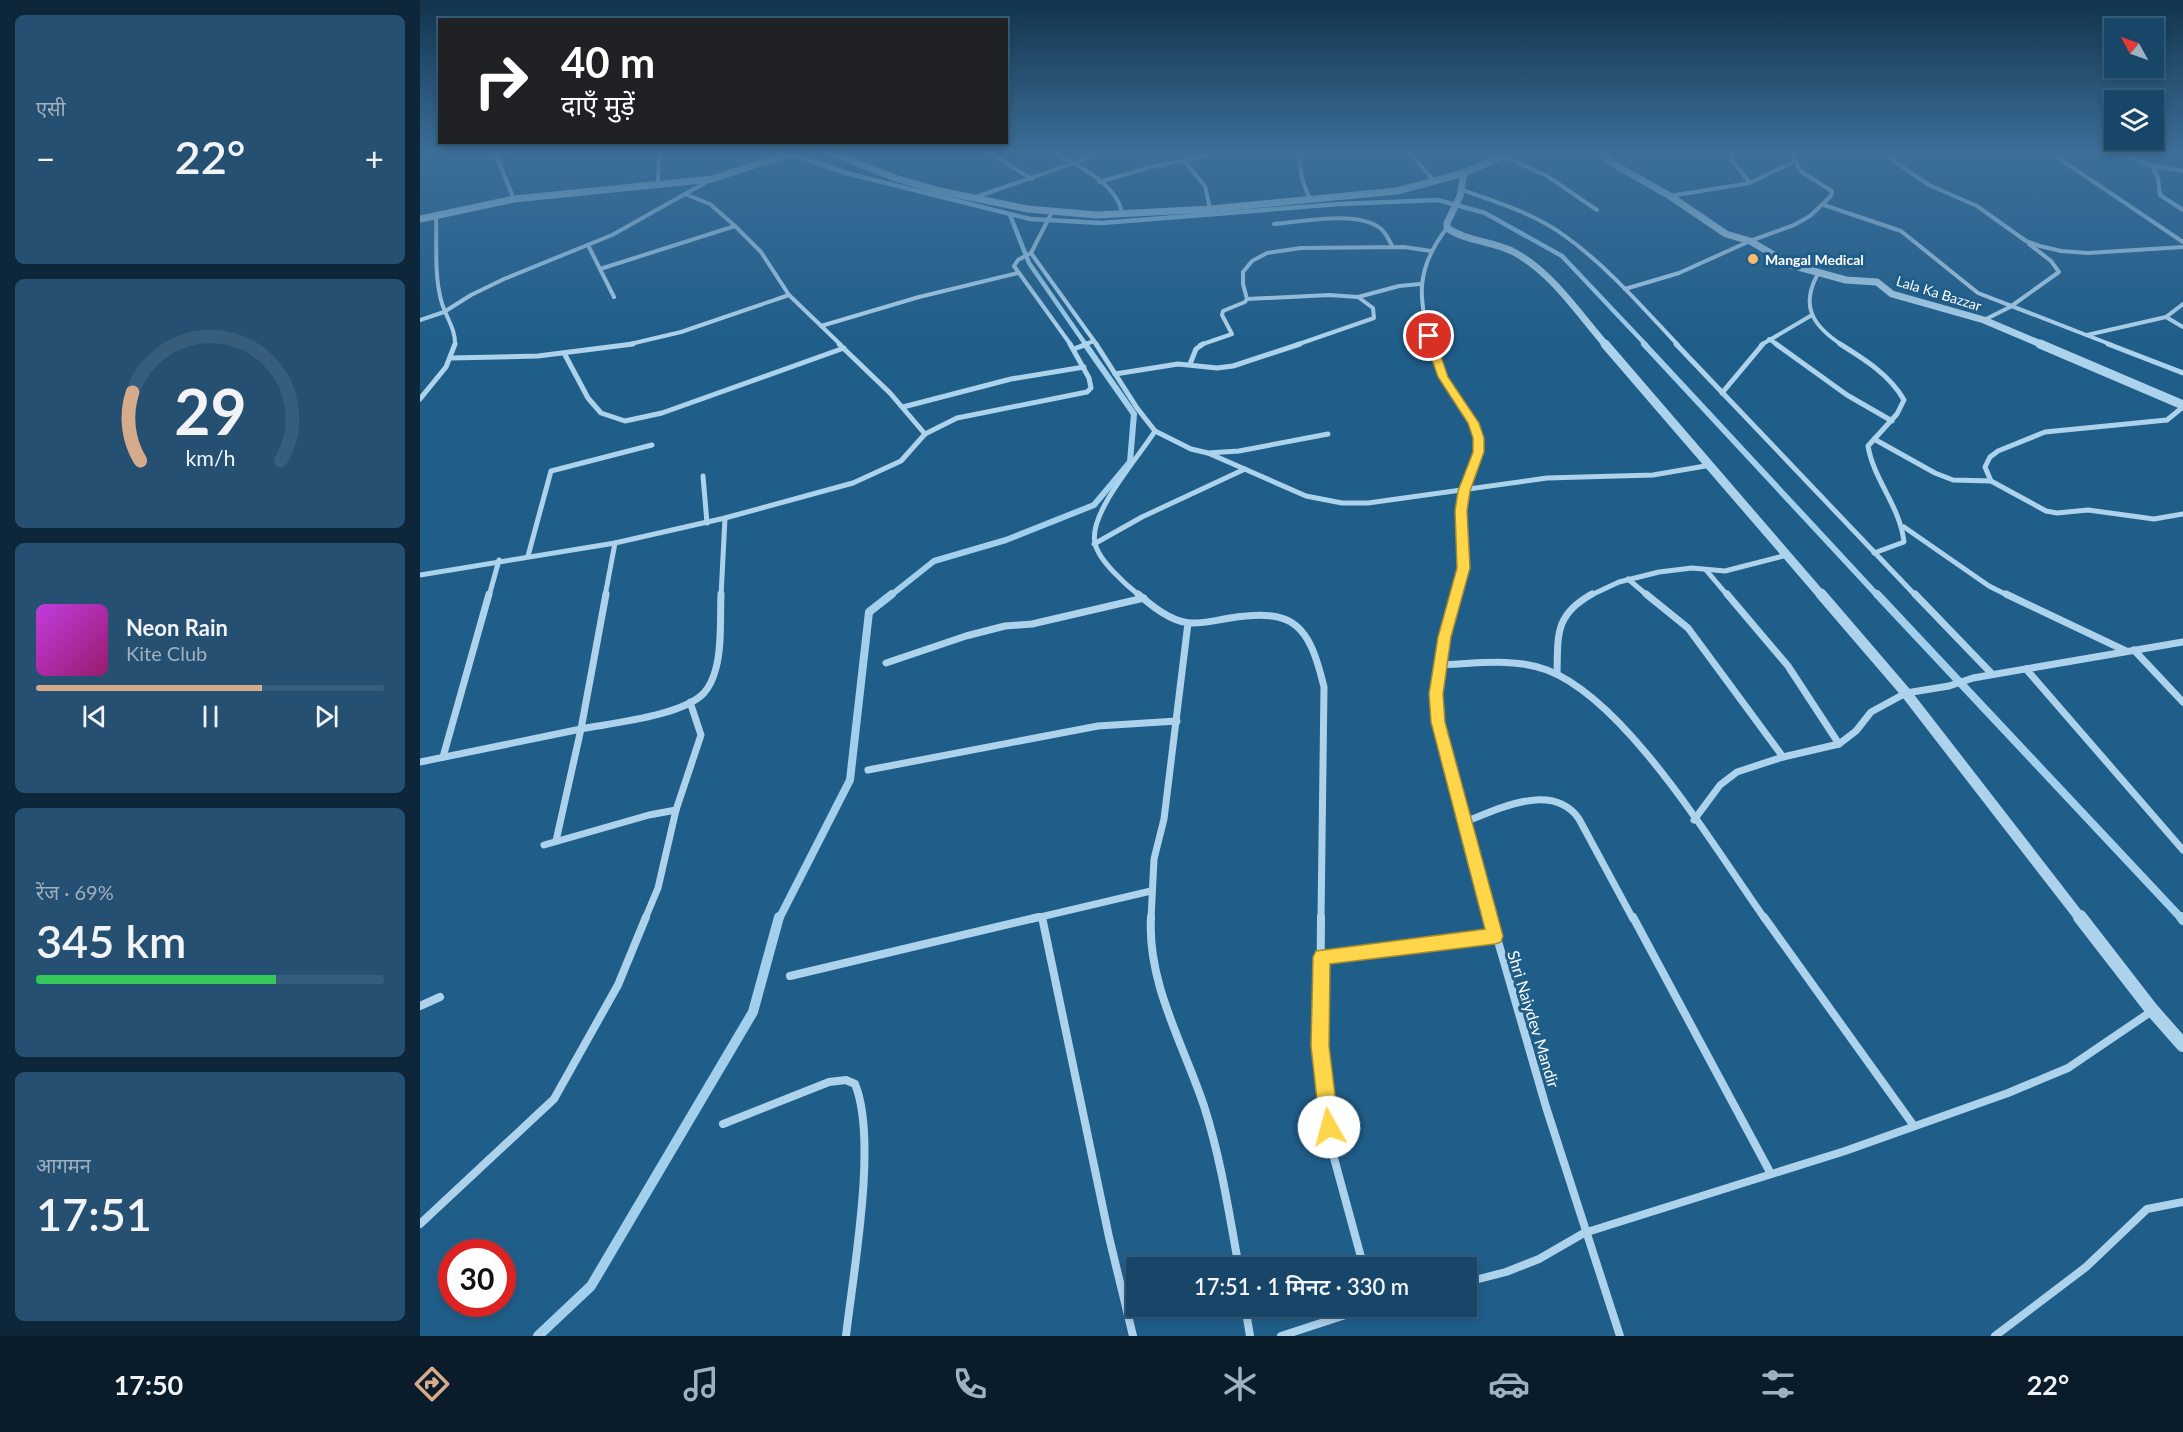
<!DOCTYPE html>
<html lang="hi">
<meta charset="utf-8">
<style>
:root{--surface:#184668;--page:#255071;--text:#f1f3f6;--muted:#9fb1c0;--line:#365e7c;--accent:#d6ab8b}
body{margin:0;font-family:Lato,"Noto Sans Devanagari",sans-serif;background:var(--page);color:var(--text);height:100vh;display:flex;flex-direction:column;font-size:22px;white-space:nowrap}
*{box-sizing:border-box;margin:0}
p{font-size:20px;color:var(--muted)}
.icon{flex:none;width:33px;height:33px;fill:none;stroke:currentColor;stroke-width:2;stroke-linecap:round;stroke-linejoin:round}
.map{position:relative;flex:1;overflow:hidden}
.details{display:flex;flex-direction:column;gap:15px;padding:15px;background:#0d2639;width:420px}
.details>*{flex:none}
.banner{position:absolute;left:18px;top:18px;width:570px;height:126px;border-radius:0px;box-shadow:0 3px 9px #0003,0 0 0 2px var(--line);background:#202124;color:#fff;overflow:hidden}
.needle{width:39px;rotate:310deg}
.fabs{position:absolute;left:1684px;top:18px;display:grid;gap:12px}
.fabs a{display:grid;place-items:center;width:60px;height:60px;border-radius:0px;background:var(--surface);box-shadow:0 3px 9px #0003,0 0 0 2px var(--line);font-size:30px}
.speed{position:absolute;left:18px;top:1239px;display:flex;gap:12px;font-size:30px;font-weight:700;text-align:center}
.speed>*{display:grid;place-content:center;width:78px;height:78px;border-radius:50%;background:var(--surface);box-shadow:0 3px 9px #0003,0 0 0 2px var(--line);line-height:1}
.speed .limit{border:9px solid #d22;background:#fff;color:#111}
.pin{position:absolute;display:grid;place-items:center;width:51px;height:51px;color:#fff;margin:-26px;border:3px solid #fff;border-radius:50%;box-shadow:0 2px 6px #0007}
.me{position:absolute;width:66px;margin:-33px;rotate:353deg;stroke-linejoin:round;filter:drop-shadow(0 0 4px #0008)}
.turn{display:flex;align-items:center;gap:21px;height:126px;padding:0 24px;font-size:27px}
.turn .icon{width:78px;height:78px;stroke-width:2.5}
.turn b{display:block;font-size:42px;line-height:51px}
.big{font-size:45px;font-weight:600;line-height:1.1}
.details .widget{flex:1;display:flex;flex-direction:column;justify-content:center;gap:9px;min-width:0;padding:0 21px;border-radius:9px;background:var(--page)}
.details .dial{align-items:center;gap:0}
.dial svg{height:156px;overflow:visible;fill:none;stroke:var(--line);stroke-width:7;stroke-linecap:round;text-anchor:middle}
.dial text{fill:var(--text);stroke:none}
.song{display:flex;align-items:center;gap:18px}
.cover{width:72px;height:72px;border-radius:9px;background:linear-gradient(135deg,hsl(290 70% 55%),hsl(320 70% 35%))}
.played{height:6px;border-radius:3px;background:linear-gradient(90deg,var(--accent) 65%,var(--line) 65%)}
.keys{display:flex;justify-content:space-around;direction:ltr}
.heat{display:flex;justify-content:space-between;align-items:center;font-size:33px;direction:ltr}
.charge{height:9px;border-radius:4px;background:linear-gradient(90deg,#34c759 69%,var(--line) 0)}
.trip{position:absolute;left:706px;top:1257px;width:351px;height:60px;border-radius:0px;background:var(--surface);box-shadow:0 3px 9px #0003,0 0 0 2px var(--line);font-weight:600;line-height:60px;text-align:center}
.dock{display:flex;height:96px;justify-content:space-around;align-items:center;background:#0a1c2a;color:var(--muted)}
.dock .icon{width:42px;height:42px}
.dock .selected{color:var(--accent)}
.dock b{font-size:27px;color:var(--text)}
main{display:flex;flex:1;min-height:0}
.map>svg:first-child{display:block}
</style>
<main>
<section class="details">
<div class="widget"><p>एसी</p>
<div class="heat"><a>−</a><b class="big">22°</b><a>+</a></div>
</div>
<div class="widget dial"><svg viewBox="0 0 100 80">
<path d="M14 69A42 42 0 1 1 86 69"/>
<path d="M14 69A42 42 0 0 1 10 34" stroke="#d6ab8b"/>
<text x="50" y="56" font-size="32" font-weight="700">29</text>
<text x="50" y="72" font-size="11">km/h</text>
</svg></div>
<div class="widget">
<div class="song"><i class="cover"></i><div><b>Neon Rain</b><p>Kite Club</p></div></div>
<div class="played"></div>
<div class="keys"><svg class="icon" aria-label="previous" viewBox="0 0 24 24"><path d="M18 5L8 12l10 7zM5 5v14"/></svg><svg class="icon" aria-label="pause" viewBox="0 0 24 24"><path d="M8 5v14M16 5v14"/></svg><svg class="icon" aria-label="next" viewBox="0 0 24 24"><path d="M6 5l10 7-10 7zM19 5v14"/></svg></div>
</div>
<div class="widget"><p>रेंज · 69%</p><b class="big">345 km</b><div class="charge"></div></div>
<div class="widget"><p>आगमन</p><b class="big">17:51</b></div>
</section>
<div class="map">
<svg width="1763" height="1336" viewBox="0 0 1763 1336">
<rect width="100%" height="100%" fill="#205e8a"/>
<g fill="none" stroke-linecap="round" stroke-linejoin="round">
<g stroke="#a1cfec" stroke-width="4.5">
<path d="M362,151L426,173L610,219L682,223L919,204L1018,200L1065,213L1142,256L1226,345"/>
<path d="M590,215L609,263L666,345"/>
</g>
<g stroke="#a1cfec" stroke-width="6">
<path d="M1224,344L1458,596"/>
<path d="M470,596L514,561L586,540L674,505L710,462L714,414L665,344"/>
</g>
<g stroke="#a1cfec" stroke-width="8">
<path d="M1457,594L1762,919"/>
<path d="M359,919L430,780L449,612L472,594"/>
</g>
<g stroke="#a1cfec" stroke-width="10">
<path d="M1761,917L1763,920"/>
<path d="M118,1336L171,1286L333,1012L359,917"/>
</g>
<g stroke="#add2eb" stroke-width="4">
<path d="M74,151L94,199"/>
<path d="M567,151L612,179"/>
<path d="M630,151C655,164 698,183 702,214"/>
<path d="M872,151L879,157L882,179L890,200"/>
<path d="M988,151L1014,181"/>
<path d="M1310,151L1311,159L1330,183"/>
<path d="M1459,151L1509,185L1557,206L1606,241L1620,246L1641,251L1668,253L1763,247"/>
<path d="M1628,151L1763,242"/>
<path d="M1697,151L1732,166L1763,171"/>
<path d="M1083,156L1127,176L1177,210"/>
<path d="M765,162L785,186L790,209"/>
<path d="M1732,166L1738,178L1740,195L1763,210"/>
<path d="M679,182L727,168L808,151"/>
<path d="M238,185L239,151"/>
<path d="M1040,189C1076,202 1114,213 1145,236C1188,267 1222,307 1258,345"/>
<path d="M265,194L290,204L315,226L341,252L369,295L421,345"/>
<path d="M1250,196L1330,183L1375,161"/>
<path d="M553,198L688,151"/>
<path d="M1404,205L1481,231L1558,293L1692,345"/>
<path d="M632,212L611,253L598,260L594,266L651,345"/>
<path d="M16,215C17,243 14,273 21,300C25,316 36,329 35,345"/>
<path d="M854,224C882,222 936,210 960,228C966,232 969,241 973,247"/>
<path d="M168,245L194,297"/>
<path d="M611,253L677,345"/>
<path d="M180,269L315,226"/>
<path d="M1399,272C1379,306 1393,326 1422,345"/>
<path d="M1205,289L1259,273L1330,241L1374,225L1390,216L1411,196L1412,191L1383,173L1378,167L1372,151"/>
<path d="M827,299L909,295L938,297L979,286L1000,284"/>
<path d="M1746,317L1763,327"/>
<path d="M0,320L24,312L51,295L84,279L192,235L290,180"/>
<path d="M1564,320L1590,307L1639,272L1631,261L1609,244"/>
<path d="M401,326L499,297L598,273"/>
<path d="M1667,335L1746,317L1763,304"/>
<path d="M1349,339L1358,345"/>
<path d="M206,345L261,332L369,295"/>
<path d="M663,345L674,341"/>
<path d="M780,345L812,334L802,315L803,311L825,302L827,299L823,284V272L832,261L847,253L881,248L984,247L1011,251"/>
<path d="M876,345L954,318L953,308L938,297"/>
<path d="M1011,345C998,298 995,269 1027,228"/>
<path d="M1341,345L1392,315"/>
</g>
<g stroke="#add2eb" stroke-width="5">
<path d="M419,344L470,393L505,434"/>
<path d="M676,344L717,408L735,431L771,449L788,453L819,451L908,434"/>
<path d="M1011,344L1023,378L1049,416L1058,441L1057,457L1042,502L1044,562L1038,596"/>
<path d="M1256,344L1496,596"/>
<path d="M1356,344L1427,395L1472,421"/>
<path d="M1420,344C1444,359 1470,375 1484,400L1477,414L1448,446C1454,481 1480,506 1484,542L1454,553"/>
<path d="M1688,344L1763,373"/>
<path d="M654,349L667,344"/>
<path d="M144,353L168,398L181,413L205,421L242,413L424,348"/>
<path d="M31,358L118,356L213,344"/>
<path d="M770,364L776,349L783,344"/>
<path d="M695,374L758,364L797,368L813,366L880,344"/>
<path d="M1302,393L1343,344"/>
<path d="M0,399L26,367L35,344"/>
<path d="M483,407L591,379L664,367"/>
<path d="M1454,439L1515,473L1533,480L1571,481L1626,511L1637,513L1668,510L1734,519L1763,514"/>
<path d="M788,453L886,496L922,503H948L1127,478L1233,475L1291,465"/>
<path d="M283,476L287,523"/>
<path d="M1571,481L1565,467L1570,457L1578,451L1625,432L1747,420L1763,407"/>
<path d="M1484,527L1569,586L1589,596"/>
<path d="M674,544L722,517L825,469"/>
<path d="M108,556L131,471L232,445"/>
<path d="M1286,570L1308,596"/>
<path d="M0,575L195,543L305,518L433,483L481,461L505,434L537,418L667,392L671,388L669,378L650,344"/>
<path d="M1208,579L1228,596"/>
<path d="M69,596L79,560"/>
<path d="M185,596L195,543"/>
<path d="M301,596L305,518"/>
<path d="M720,596C706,585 678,560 675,543C668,513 719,457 735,431"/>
<path d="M1169,596L1199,582L1239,572L1272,568L1305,571L1367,555"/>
</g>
<g stroke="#add2eb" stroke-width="7">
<path d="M718,594C732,606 750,621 769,623C782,624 797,620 810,618C875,608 889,625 904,687L901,919"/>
<path d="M1038,594C1025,640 1014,674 1018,722L1072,919"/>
<path d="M1226,594L1268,628L1363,757"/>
<path d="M1307,594L1368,666L1419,744"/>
<path d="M1495,594L1572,674"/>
<path d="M1586,594L1706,651"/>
<path d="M1714,650L1763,702"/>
<path d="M466,663L546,636L585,626L612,624L724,598"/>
<path d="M1018,665C1053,664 1093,657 1127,670C1207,700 1295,849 1345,919"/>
<path d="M1606,669L1763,850"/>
<path d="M1137,674C1138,636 1134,615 1172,594"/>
<path d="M23,757L69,594"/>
<path d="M0,762L161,729L186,594"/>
<path d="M448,770L678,726L757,721"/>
<path d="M256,810L281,735L270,702"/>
<path d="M1274,820L1300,785L1317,772L1363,757L1419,744L1436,731L1451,712L1486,693L1529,686L1553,678L1763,642"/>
<path d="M1045,822C1078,809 1133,781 1159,819L1213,919"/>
<path d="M136,841L161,729C192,723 262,716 284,693C290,686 294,676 296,668C302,647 300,616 301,594"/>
<path d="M124,845L229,815L256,810L238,888L225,919"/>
<path d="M612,919L731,891"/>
<path d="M731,919L734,859L744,819L768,623"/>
</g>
<g stroke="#add2eb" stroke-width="8">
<path d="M622,917L689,1237L713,1336"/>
<path d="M731,917C727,984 764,1045 784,1106C801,1159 809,1213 819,1268"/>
<path d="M901,917L900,1046L911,1147L944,1268"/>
<path d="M1071,917L1126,1107L1200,1336"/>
<path d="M1213,917L1351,1174"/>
<path d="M1344,917L1494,1126"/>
<path d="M902,957L1075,936"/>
<path d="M370,976L619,917"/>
<path d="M0,1006L20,997"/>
<path d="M303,1124L409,1082L426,1080L435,1084C458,1140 433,1273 426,1336"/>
<path d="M0,1224L134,1099L198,985L226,917"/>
<path d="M1047,1282L1086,1272L1119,1259L1164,1233L1425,1151L1588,1093L1648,1068L1732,1011"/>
<path d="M825,1306L830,1336"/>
<path d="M861,1336L953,1306"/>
<path d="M1575,1336L1666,1267L1727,1209L1763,1202"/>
</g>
<g stroke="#add2eb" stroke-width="7">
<path d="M407,151L475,178L520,191L608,209L677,215L790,209L977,191L1044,173L1096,151"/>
<path d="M1179,151L1192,163L1250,196L1306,234L1330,241L1371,265L1426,280L1457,282L1472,294L1564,320L1623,345"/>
<path d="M1044,173L1040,196L1027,223V228C1046,241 1071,241 1092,251C1131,271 1158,313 1186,345"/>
<path d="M0,219L94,199L292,179L378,151"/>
</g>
<g stroke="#add2eb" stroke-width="9">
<path d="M1185,344L1402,596"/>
<path d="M1620,344L1763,405"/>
</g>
<path stroke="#add2eb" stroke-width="11" d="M1401,594L1486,693L1661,919"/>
<path stroke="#add2eb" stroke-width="14" d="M1660,917L1732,1010L1763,1045"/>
</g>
<linearGradient id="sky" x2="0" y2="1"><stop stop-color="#12344c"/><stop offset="0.45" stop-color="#3c6e98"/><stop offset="1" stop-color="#3c6e98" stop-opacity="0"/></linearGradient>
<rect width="1763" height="338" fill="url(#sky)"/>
<path fill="#ffd54a" stroke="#a68a30" stroke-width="1.5" d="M1006,333L1014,336L1028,377L1059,423L1064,438V452L1050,491L1047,511L1050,568L1031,637L1023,694L1025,722L1083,936L1081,942L1075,944L910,964L909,1046L919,1127L916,1134L909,1137L902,1134L900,1127L891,1046L893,957L896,951L1065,929L1011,722L1009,694L1018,637L1037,568L1035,511L1038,491L1053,452V438L1048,423L1018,377L1004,336Z"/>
<circle fill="#f8bc6e" stroke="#205e8a" stroke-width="2" cx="1333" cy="259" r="6"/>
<g text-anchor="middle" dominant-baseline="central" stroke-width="6" stroke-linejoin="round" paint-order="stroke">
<g font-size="14" font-weight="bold" fill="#fff" stroke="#205e8a" text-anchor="start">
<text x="1345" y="259">Mangal Medical</text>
</g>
<g font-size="14" fill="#fff" stroke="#205e8a">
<text transform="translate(1519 293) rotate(17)">Lala Ka Bazzar</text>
</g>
<g font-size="16" fill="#fff" stroke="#205e8a">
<text transform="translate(1114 1019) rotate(73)">Shri Naiydev Mandir</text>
</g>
</g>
</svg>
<div class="fabs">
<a><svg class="needle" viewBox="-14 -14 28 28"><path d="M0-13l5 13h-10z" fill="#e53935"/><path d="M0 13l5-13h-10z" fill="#9fb1c0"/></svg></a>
<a><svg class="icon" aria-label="layers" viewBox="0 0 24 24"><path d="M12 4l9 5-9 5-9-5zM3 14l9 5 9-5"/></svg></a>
</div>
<div class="speed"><div class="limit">30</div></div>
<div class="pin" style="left:1009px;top:336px;background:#d93025"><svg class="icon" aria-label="arrive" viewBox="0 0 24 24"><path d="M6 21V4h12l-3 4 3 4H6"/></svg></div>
<svg class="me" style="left:909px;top:1127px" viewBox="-20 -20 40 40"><circle r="19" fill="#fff"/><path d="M0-13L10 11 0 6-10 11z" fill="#ffd54a"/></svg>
<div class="trip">17:51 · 1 मिनट · 330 m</div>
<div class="banner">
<div class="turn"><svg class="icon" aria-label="right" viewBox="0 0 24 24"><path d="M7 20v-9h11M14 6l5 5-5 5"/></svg><div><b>40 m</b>दाएँ मुड़ें</div></div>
</div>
</div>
</main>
<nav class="dock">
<b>17:50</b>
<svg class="icon selected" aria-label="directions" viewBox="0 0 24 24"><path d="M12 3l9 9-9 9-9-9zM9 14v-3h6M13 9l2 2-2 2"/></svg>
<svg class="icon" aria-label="music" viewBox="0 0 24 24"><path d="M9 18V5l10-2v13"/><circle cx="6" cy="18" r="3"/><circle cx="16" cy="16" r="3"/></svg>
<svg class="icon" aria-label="phone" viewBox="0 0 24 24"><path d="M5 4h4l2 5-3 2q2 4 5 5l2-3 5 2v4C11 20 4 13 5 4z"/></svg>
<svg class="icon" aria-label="climate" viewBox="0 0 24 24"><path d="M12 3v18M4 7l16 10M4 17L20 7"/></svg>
<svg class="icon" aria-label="car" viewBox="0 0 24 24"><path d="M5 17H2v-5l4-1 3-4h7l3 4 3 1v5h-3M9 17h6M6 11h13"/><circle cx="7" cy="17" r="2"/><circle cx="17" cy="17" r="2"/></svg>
<svg class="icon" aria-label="filters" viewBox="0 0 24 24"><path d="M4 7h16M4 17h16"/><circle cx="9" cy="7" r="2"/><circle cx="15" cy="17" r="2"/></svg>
<b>22°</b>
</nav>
